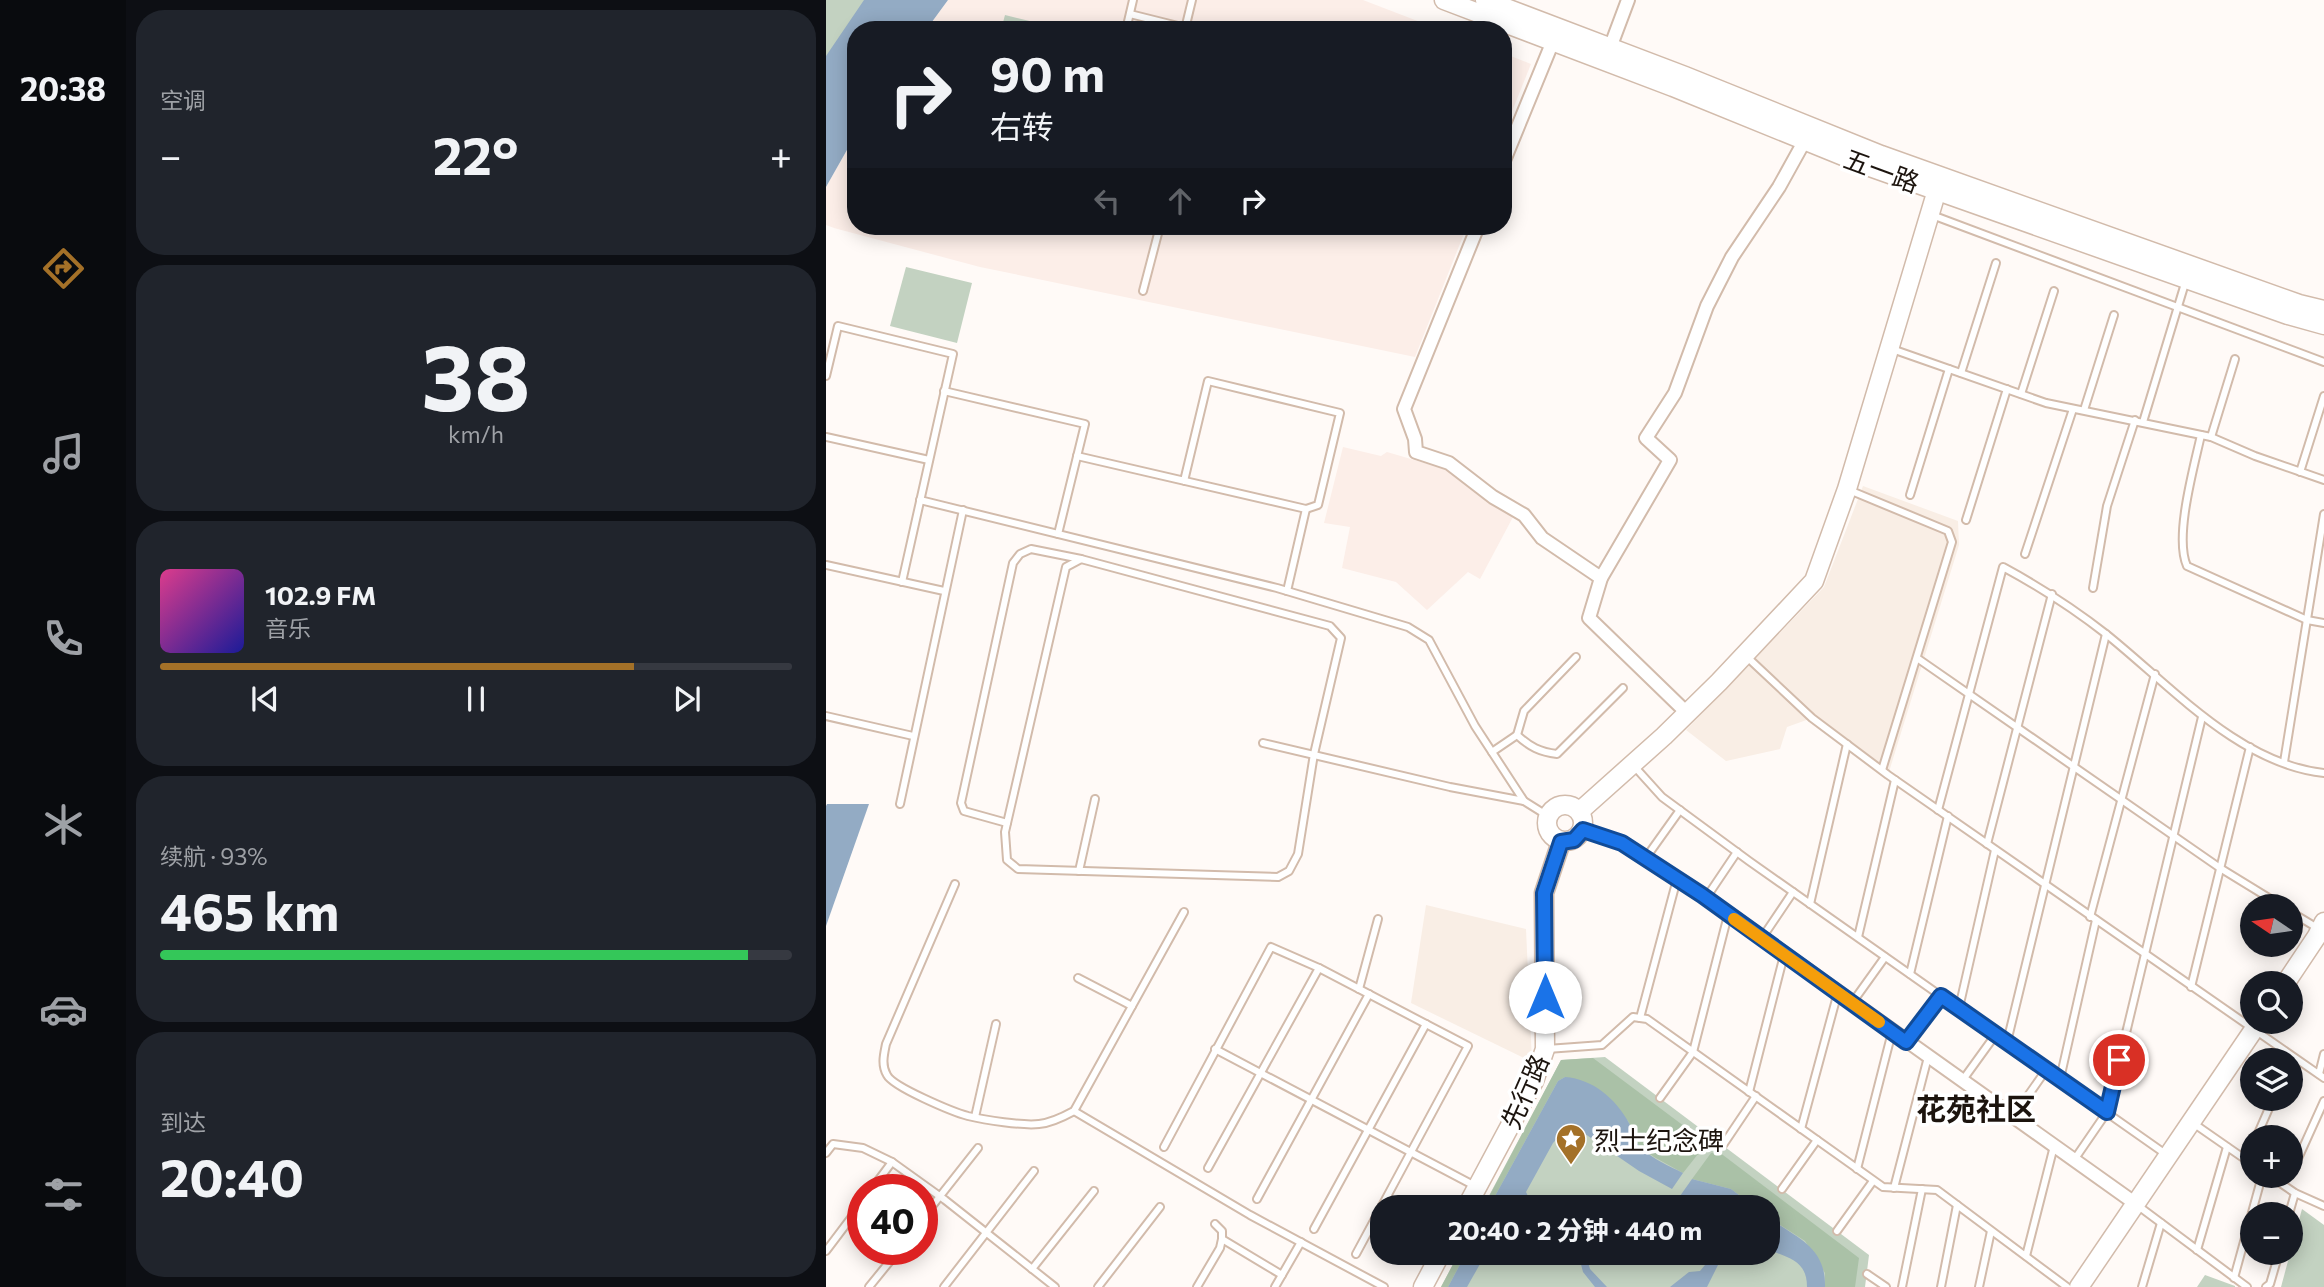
<!DOCTYPE html>
<html lang="zh">
<meta charset="utf-8">
<style>
:root{--surface:#171b24;--page:#20242c;--text:#f1f3f6;--muted:#9ea1a6;--line:#363941;--accent:#a47128}
body{margin:0;font-family:Commissioner,"Noto Sans SC",sans-serif;background:var(--page);color:var(--text);height:100vh;display:flex;flex-direction:column;font-size:26px;white-space:nowrap}
*{box-sizing:border-box;margin:0}
p{font-size:23px;color:var(--muted)}
.icon{flex:none;width:38px;height:38px;fill:none;stroke:currentColor;stroke-width:2;stroke-linecap:round;stroke-linejoin:round}
.map{position:relative;flex:1;overflow:hidden}
.drawer{display:flex;flex-direction:column;gap:10px;padding:10px;background:#0d0f14;width:700px}
.drawer>*{flex:none}
.guide{position:absolute;left:21px;top:21px;width:665px;height:214px;border-radius:28px;box-shadow:0 4px 18px #0003;background:#171b24;color:var(--text);overflow:hidden}
.needle{width:46px;rotate:283deg}
.fabs{position:absolute;left:1414px;top:894px;display:grid;gap:14px}
.fabs a{display:grid;place-items:center;width:63px;height:63px;border-radius:50%;background:var(--surface);box-shadow:0 4px 18px #0003;font-size:35px}
.speed{position:absolute;left:21px;top:1174px;display:flex;gap:14px;font-size:35px;font-weight:700;text-align:center}
.speed>*{display:grid;place-content:center;width:91px;height:91px;border-radius:50%;background:var(--surface);box-shadow:0 4px 18px #0003;line-height:1}
.speed .limit{border:10px solid #d22;background:#fff;color:#111}
.pin{position:absolute;display:grid;place-items:center;width:60px;height:60px;color:#fff;margin:-30px;border:4px solid #fff;border-radius:50%;box-shadow:0 2px 7px #0007}
.me{position:absolute;width:77px;margin:-38px;rotate:0deg;stroke-linejoin:round;filter:drop-shadow(0 0 5px #0008)}
.turn{display:flex;align-items:center;gap:24px;height:147px;padding:0 28px;font-size:32px}
.turn .icon{width:91px;height:91px;stroke-width:2.5}
.turn b{display:block;font-size:49px;line-height:60px}
.lanes{display:flex;align-items:center;height:66px;padding:0 28px;background:#0003;justify-content:center;gap:35px;direction:ltr}
.lanes .off{opacity:.35}
.big{font-size:52px;font-weight:700;line-height:1.1}
.drawer .tile{flex:1;display:flex;flex-direction:column;justify-content:center;gap:10px;min-width:0;padding:0 24px;border-radius:28px;background:var(--page)}
.drawer .dial{align-items:center;gap:0}
.dial b{font-size:91px;line-height:1}
.song{display:flex;align-items:center;gap:21px}
.cover{width:84px;height:84px;border-radius:10px;background:linear-gradient(135deg,hsl(330 70% 55%),hsl(240 70% 35%))}
.played{height:7px;border-radius:4px;background:linear-gradient(90deg,var(--accent) 75%,var(--line) 75%)}
.keys{display:flex;justify-content:space-around;direction:ltr}
.heat{display:flex;justify-content:space-between;align-items:center;font-size:38px;direction:ltr}
.charge{height:10px;border-radius:5px;background:linear-gradient(90deg,#34c759 93%,var(--line) 0)}
.trip{position:absolute;left:544px;top:1195px;width:410px;height:70px;border-radius:28px;background:var(--surface);box-shadow:0 4px 18px #0003;font-weight:700;line-height:70px;text-align:center}
main{display:flex;flex:1;min-height:0}
.tabs{display:flex;flex-direction:column;width:126px;justify-content:space-around;align-items:center;background:#090b0e;color:var(--muted)}
.tabs .icon{width:49px;height:49px}
.tabs .selected{color:var(--accent)}
.tabs b{font-size:32px;color:var(--text)}
.map>svg:first-child{display:block}
</style>
<main>
<nav class="tabs">
<b>20:38</b>
<svg class="icon selected" aria-label="directions" viewBox="0 0 24 24"><path d="M12 3l9 9-9 9-9-9zM9 14v-3h6M13 9l2 2-2 2"/></svg>
<svg class="icon" aria-label="music" viewBox="0 0 24 24"><path d="M9 18V5l10-2v13"/><circle cx="6" cy="18" r="3"/><circle cx="16" cy="16" r="3"/></svg>
<svg class="icon" aria-label="phone" viewBox="0 0 24 24"><path d="M5 4h4l2 5-3 2q2 4 5 5l2-3 5 2v4C11 20 4 13 5 4z"/></svg>
<svg class="icon" aria-label="climate" viewBox="0 0 24 24"><path d="M12 3v18M4 7l16 10M4 17L20 7"/></svg>
<svg class="icon" aria-label="car" viewBox="0 0 24 24"><path d="M5 17H2v-5l4-1 3-4h7l3 4 3 1v5h-3M9 17h6M6 11h13"/><circle cx="7" cy="17" r="2"/><circle cx="17" cy="17" r="2"/></svg>
<svg class="icon" aria-label="filters" viewBox="0 0 24 24"><path d="M4 7h16M4 17h16"/><circle cx="9" cy="7" r="2"/><circle cx="15" cy="17" r="2"/></svg>
</nav>
<section class="drawer">
<div class="tile"><p>空调</p>
<div class="heat"><a>−</a><b class="big">22°</b><a>+</a></div>
</div>
<div class="tile dial"><b>38</b><p>km/h</p></div>
<div class="tile">
<div class="song"><i class="cover"></i><div><b>102.9 FM</b><p>音乐</p></div></div>
<div class="played"></div>
<div class="keys"><svg class="icon" aria-label="previous" viewBox="0 0 24 24"><path d="M18 5L8 12l10 7zM5 5v14"/></svg><svg class="icon" aria-label="pause" viewBox="0 0 24 24"><path d="M8 5v14M16 5v14"/></svg><svg class="icon" aria-label="next" viewBox="0 0 24 24"><path d="M6 5l10 7-10 7zM19 5v14"/></svg></div>
</div>
<div class="tile"><p>续航 · 93%</p><b class="big">465 km</b><div class="charge"></div></div>
<div class="tile"><p>到达</p><b class="big">20:40</b></div>
</section>
<div class="map">
<svg width="1498" height="1287" viewBox="0 0 1498 1287">
<rect width="100%" height="100%" fill="#fffaf7"/>
<g fill="#f9eee5">
<path d="M1037,486L1132,521L1133,545L1062,775L986,718L961,727L954,749L900,761L860,730L998,587Z"/>
<path d="M600,905L700,929L706,1062L585,1003Z"/>
</g>
<g fill="#fceee8">
<path d="M122,0H537L615,30H100Z"/>
<path d="M677,53L705,64L677,134Z"/>
<path d="M30,134V226H641L589,357L154,267L8,228L0,225V187Z"/>
<path d="M517,447L555,456L561,452L619,469L664,504L687,517L654,579L642,572L601,610L570,582L516,568L524,527L498,523Z"/>
</g>
<g fill="#c3d2c1">
<path d="M0,0H61L30,30L0,92Z"/>
<path d="M179,15L212,23L210,30H175Z"/>
<path d="M80,267L146,283L131,343L64,326Z"/>
<path d="M779,1057L1043,1255L1039,1287H615L633,1253H942V1208L657,1207L735,1060Z"/>
<path d="M1476,1209L1498,1225V1287H1455Z"/>
<path d="M1379,1275L1409,1286V1287H1371Z"/>
</g>
<g fill="#aac1a7">
<path d="M767,1058L878,1141L876,1149L857,1173L828,1157L813,1146L802,1121L739,1077L732,1081L663,1207L657,1208L735,1060Z"/>
<path d="M893,1152L1033,1258L1029,1287H999V1273L979,1241L942,1217V1208L929,1207L905,1189L866,1179L885,1153Z"/>
<path d="M633,1253L639,1255L622,1287H615Z"/>
</g>
<g fill="#93abc4">
<path d="M38,0H122L100,30H30V134L0,187V56Z"/>
<path d="M1,804H43L0,926V806Z"/>
<path d="M739,1077C767,1079 790,1099 803,1123C807,1131 809,1142 815,1148C827,1159 843,1166 857,1173L846,1189L813,1171L749,1127H742L727,1143L700,1192L703,1198L728,1207H663L732,1081Z"/>
<path d="M866,1179L905,1189L929,1207H869L854,1196Z"/>
<path d="M942,1217C970,1238 1000,1246 999,1287H981C981,1260 963,1259 942,1249Z"/>
<path d="M752,1253H759L764,1269L781,1287H769L757,1272Z"/>
<path d="M889,1253H898L881,1287H844L863,1272L874,1271Z"/>
<path d="M639,1255L654,1264L641,1287H622Z"/>
</g>
<g fill="none" stroke-linecap="round" stroke-linejoin="round">
<g stroke="#d2bbab" stroke-width="10">
<g id="lane">
<path d="M304,14L360,28"/>
<path d="M359,29L366,0"/>
<path d="M300,30L307,0"/>
<path d="M1106,215L1498,362"/>
<path d="M317,291L334,226"/>
<path d="M1066,349L1220,403L1385,437L1429,456L1498,480"/>
<path d="M1135,373L1170,263"/>
<path d="M0,376L12,326L127,354L76,582"/>
<path d="M118,391L259,424L232,534"/>
<path d="M1195,394L1228,291"/>
<path d="M1258,410L1288,315"/>
<path d="M1317,422L1360,280"/>
<path d="M1375,435C1368,467 1348,537 1361,566L1481,620L1498,623"/>
<path d="M0,437L103,460"/>
<path d="M1385,437L1409,359"/>
<path d="M251,456L480,509L492,505L514,413L382,381L358,481"/>
<path d="M1474,472L1498,396"/>
<path d="M1023,490L1122,531L1126,542L1056,770"/>
<path d="M1084,495L1123,369"/>
<path d="M94,500L451,588L582,627L603,640L649,726L698,801L722,816"/>
<path d="M1140,520L1181,389"/>
<path d="M1199,554L1247,409"/>
<path d="M255,559L504,626L515,638L488,754L472,854L463,871L452,877L192,869L181,860L179,832L240,567Z"/>
<path d="M0,565L118,591"/>
<path d="M1267,588L1281,506L1309,420"/>
<path d="M461,591L480,509"/>
<path d="M920,656L986,718L1062,775L1498,1078"/>
<path d="M750,657L698,711L691,735C704,747 714,752 731,754L797,688"/>
<path d="M1091,658L1394,868L1456,906"/>
<path d="M0,716L87,736"/>
<path d="M437,743L624,787L698,801"/>
<path d="M666,752L691,735"/>
<path d="M1458,762L1498,514"/>
<path d="M808,766L836,797L923,861L1341,1155"/>
<path d="M74,804L137,510"/>
<path d="M1112,810L1177,567C1214,587 1247,608 1280,634C1344,685 1413,764 1498,773"/>
<path d="M181,823L138,811L135,803L187,563L194,554L205,549L255,559"/>
<path d="M1161,844L1226,594"/>
<path d="M819,859L854,810"/>
<path d="M253,871L269,799"/>
<path d="M129,884L60,1044C58,1054 55,1065 61,1075C67,1087 127,1112 142,1116C159,1120 197,1126 213,1124C225,1123 237,1117 248,1111L358,912"/>
<path d="M880,898L911,852"/>
<path d="M984,904L1021,744"/>
<path d="M1465,912L1493,929"/>
<path d="M1264,917L1329,674"/>
<path d="M1032,937L1069,780"/>
<path d="M936,938L967,892"/>
<path d="M1084,974L1122,816"/>
<path d="M252,978L306,1006"/>
<path d="M1365,987L1424,747"/>
<path d="M533,989L552,919"/>
<path d="M1026,1003L1059,957"/>
<path d="M1133,1008L1169,850"/>
<path d="M814,1018L851,879"/>
<path d="M1080,1042L1115,996"/>
<path d="M1181,1042L1280,634"/>
<path d="M389,1049L649,1186"/>
<path d="M721,1049L776,1045L807,1017L821,1019L1057,1187L1111,1190L1241,1287"/>
<path d="M1493,1074L1498,1054"/>
<path d="M1234,1079L1270,920"/>
<path d="M1136,1081L1170,1034"/>
<path d="M923,1092L958,955"/>
<path d="M834,1098L867,1052L902,915"/>
<path d="M248,1111L424,1215L558,1287"/>
<path d="M149,1117L170,1024"/>
<path d="M1187,1117L1220,1070"/>
<path d="M1367,1123L1426,1164"/>
<path d="M975,1129L1012,992"/>
<path d="M1430,1138L1447,1099"/>
<path d="M897,1145L930,1096"/>
<path d="M338,1147L445,947L493,968"/>
<path d="M0,1153L7,1144L37,1148L66,1162L119,1200L229,1287"/>
<path d="M1248,1160L1281,1112L1376,717"/>
<path d="M1420,1160L1426,1145"/>
<path d="M382,1168L493,968L642,1046L530,1254"/>
<path d="M1031,1169L1066,1032"/>
<path d="M1465,1174L1498,1101"/>
<path d="M1444,1176L1469,1193L1498,1206"/>
<path d="M1068,1188L1102,1057"/>
<path d="M956,1189L991,1140"/>
<path d="M45,1190L66,1162"/>
<path d="M431,1199L543,994"/>
<path d="M1311,1205L1421,1287"/>
<path d="M1463,1214L1469,1193"/>
<path d="M96,1219L152,1148"/>
<path d="M389,1224L396,1231V1239L456,1275"/>
<path d="M488,1229L600,1024"/>
<path d="M1011,1231L1047,1181"/>
<path d="M1371,1250L1401,1147"/>
<path d="M0,1251L37,1202"/>
<path d="M1200,1256L1228,1146"/>
<path d="M206,1269L268,1191"/>
<path d="M1041,1274L1060,1287"/>
<path d="M1408,1278L1436,1176"/>
<path d="M43,1287L73,1250"/>
<path d="M118,1287L208,1171"/>
<path d="M272,1287L334,1207"/>
<path d="M371,1287L394,1248L396,1239"/>
<path d="M449,1287L475,1242"/>
<path d="M1076,1287L1096,1189"/>
<path d="M1115,1287L1131,1205"/>
<path d="M1153,1287L1165,1231"/>
<path d="M1316,1287L1335,1223"/>
<path d="M1440,1287L1444,1284L1453,1253"/>
</g>
</g>
<g stroke="#d2bbab" stroke-width="16">
<g id="street">
<path d="M784,48L802,0"/>
<path d="M677,163L727,41"/>
<path d="M652,226L578,409L589,439L590,452L623,463L667,497L698,515L716,538L775,578"/>
<path d="M861,713L763,618L775,578L844,460L820,438L849,393L881,306L906,257L953,187L979,140"/>
<path d="M757,830L796,843L876,895L1310,1204"/>
</g>
</g>
<g stroke="#d2bbab" stroke-width="21">
<g id="secondary">
<path d="M618,0L847,87L1044,167L1462,315L1498,325"/>
<path d="M659,0L859,76L1055,155L1473,304L1498,310"/>
<circle cx="739" cy="823" r="18"/>
<path d="M754,811L838,736L893,682L988,581L1021,489L1114,180"/>
<path d="M1459,984L1491,936L1498,922"/>
<path d="M640,1208L708,1081L719,1049L718,893L735,842"/>
<path d="M597,1287L615,1253"/>
<path d="M1253,1287L1433,1022"/>
</g>
</g>
<use href="#lane" stroke="#fff" stroke-width="6"/>
<use href="#street" stroke="#fff" stroke-width="12"/>
<use href="#secondary" stroke="#fff" stroke-width="18"/>
</g>
<g fill="none" stroke-linecap="round" stroke-linejoin="round">
<g stroke="#114b97" stroke-width="18">
<path id="route" d="M719,997L718,893L735,842L748,840L757,830L796,843L876,895L1080,1042L1115,996L1281,1112L1293,1060"/>
</g>
<use href="#route" stroke="#1a73e8" stroke-width="12"/>
<path stroke="#f59e0b" stroke-width="12" d="M908,919L1053,1022"/>
</g>
<defs>
<g id="sight-pin" transform="scale(1.575)"><path d="M0 17L-7.5 6A9.5 9.5 0 1 1 7.5 6Z" fill="#a47128" stroke="#fff"/><path d="M0-6L1.8-2.2L6-1.7L2.9 1.2L3.7 5.4L0 3.3L-3.7 5.4L-2.9 1.2L-6-1.7L-1.8-2.2Z" fill="#fff"/></g>
</defs>
<g fill-rule="evenodd">
<use href="#sight-pin" x="745" y="1139"/>
</g>
<g text-anchor="middle" dominant-baseline="central" stroke-width="7" stroke-linejoin="round" paint-order="stroke">
<g font-size="26" fill="#1c140e" stroke="#fff">
<text transform="translate(1056 170) rotate(20)">五一路</text>
<text transform="translate(698 1091) rotate(-66)">先行路</text>
</g>
<g font-size="26" fill="#1c140e" stroke="#fff" text-anchor="start">
<text x="768" y="1139">烈士纪念碑</text>
</g>
<g font-size="30" font-weight="bold" fill="#1c140e" stroke="#fff">
<text x="1150" y="1107">花苑社区</text>
</g>
</g>
</svg>
<div class="fabs">
<a><svg class="needle" viewBox="-14 -14 28 28"><path d="M0-13l5 13h-10z" fill="#e53935"/><path d="M0 13l5-13h-10z" fill="#9ea1a6"/></svg></a>
<a><svg class="icon" aria-label="search" viewBox="0 0 24 24"><circle cx="10" cy="10" r="6"/><path d="M15 15l6 6"/></svg></a>
<a><svg class="icon" aria-label="layers" viewBox="0 0 24 24"><path d="M12 4l9 5-9 5-9-5zM3 14l9 5 9-5"/></svg></a>
<a>+</a>
<a>−</a>
</div>
<div class="speed"><div class="limit">40</div></div>
<div class="pin" style="left:1293px;top:1060px;background:#d93025"><svg class="icon" aria-label="arrive" viewBox="0 0 24 24"><path d="M6 21V4h12l-3 4 3 4H6"/></svg></div>
<svg class="me" style="left:719px;top:997px" viewBox="-20 -20 40 40"><circle r="19" fill="#fff"/><path d="M0-13L10 11 0 6-10 11z" fill="#1a73e8"/></svg>
<div class="trip">20:40 · 2 分钟 · 440 m</div>
<div class="guide">
<div class="turn"><svg class="icon" aria-label="right" viewBox="0 0 24 24"><path d="M7 20v-9h11M14 6l5 5-5 5"/></svg><div><b>90 m</b>右转</div></div>
<div class="lanes"><svg class="icon off" aria-label="left" viewBox="0 0 24 24"><path d="M17 20v-9H6M10 6l-5 5 5 5"/></svg><svg class="icon off" aria-label="ahead" viewBox="0 0 24 24"><path d="M12 20V5M6 11l6-6 6 6"/></svg><svg class="icon" aria-label="right" viewBox="0 0 24 24"><path d="M7 20v-9h11M14 6l5 5-5 5"/></svg></div>
</div>
</div>
</main>
